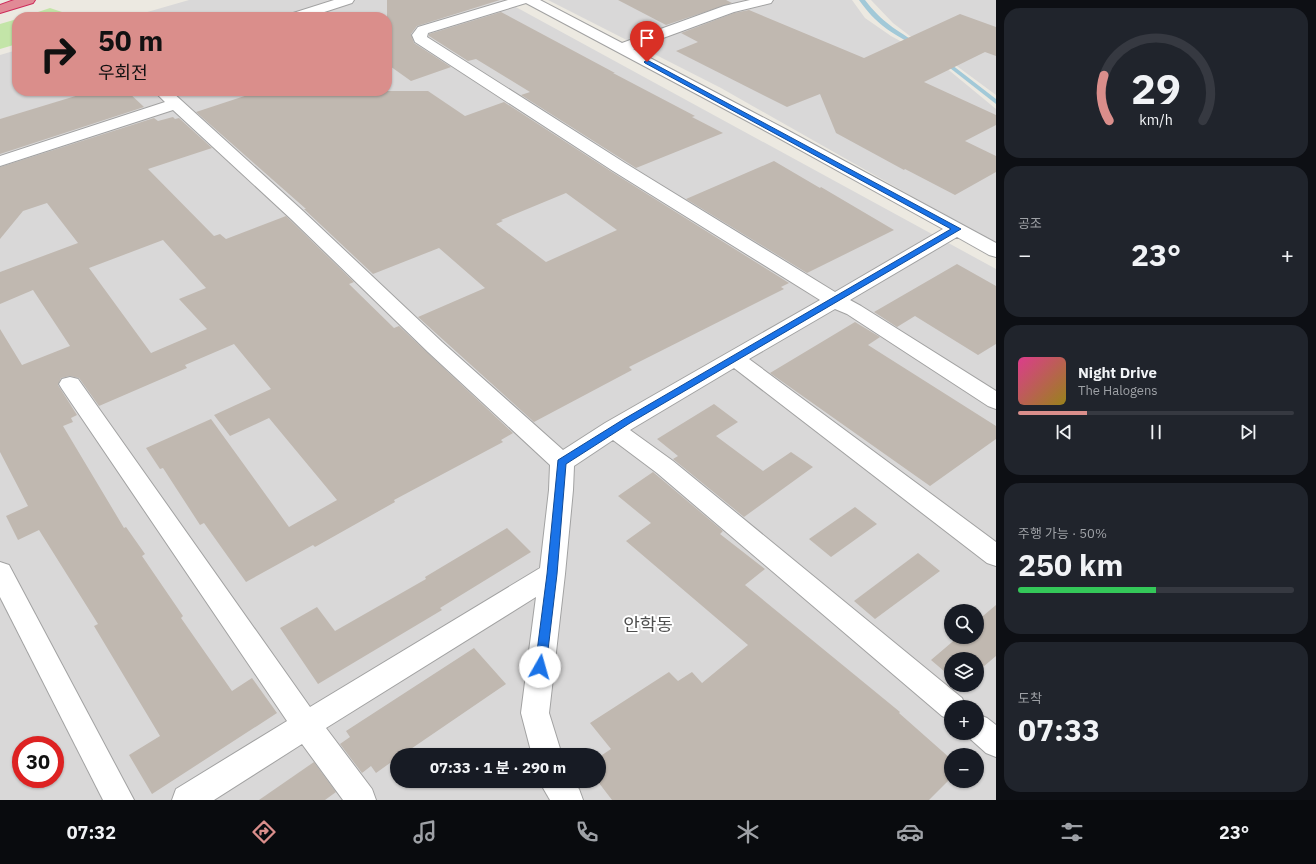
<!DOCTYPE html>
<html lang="ko">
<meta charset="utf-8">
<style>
:root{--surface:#171b24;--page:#20242c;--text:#f1f3f6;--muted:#9ea1a6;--line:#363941;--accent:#da8e8b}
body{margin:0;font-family:"IBM Plex Sans","Noto Sans KR",sans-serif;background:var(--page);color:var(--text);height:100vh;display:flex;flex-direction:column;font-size:15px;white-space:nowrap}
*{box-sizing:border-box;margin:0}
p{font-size:13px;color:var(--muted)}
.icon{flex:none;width:22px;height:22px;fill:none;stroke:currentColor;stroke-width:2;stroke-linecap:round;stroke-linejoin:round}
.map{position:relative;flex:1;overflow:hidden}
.sheet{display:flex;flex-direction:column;gap:8px;padding:8px;background:#0d0f14;width:320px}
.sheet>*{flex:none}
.guide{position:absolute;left:12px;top:12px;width:380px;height:84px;border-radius:16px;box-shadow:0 1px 3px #0004;background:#da8e8b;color:#111;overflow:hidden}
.tools{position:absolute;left:944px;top:604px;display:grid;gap:8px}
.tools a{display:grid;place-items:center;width:40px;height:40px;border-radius:50%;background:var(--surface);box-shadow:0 1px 3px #0004;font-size:20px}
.speed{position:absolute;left:12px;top:736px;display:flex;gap:8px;font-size:20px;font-weight:700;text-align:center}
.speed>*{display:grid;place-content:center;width:52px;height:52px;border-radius:50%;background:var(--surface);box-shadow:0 1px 3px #0004;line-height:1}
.speed .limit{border:6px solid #d22;background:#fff;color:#111}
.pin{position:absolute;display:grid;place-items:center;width:34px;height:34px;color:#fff;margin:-41px -17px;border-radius:50% 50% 50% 0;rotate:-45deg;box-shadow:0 0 4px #0007}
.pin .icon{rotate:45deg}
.me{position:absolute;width:44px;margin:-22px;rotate:7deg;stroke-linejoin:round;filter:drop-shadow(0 0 3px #0008)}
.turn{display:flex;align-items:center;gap:14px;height:84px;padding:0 20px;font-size:18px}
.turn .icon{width:52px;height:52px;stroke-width:2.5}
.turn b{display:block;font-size:28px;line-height:34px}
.big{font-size:30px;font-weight:700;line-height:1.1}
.sheet .widget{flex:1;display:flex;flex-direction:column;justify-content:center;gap:6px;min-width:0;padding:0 14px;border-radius:16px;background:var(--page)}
.sheet .dial{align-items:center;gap:0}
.dial svg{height:104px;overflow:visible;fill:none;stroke:var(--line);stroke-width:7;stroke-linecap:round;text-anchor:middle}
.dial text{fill:var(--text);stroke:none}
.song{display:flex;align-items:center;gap:12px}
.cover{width:48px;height:48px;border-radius:6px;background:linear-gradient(135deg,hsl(330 70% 55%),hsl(50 70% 35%))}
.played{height:4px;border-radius:2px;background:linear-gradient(90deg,var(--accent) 25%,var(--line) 25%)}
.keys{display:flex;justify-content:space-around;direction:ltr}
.heat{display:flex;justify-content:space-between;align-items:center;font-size:22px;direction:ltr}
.charge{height:6px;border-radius:3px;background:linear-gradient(90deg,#34c759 50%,var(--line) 0)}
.trip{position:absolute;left:390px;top:748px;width:216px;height:40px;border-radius:20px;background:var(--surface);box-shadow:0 1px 3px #0004;font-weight:700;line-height:40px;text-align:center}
.tabs{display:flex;height:64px;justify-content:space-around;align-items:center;background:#090b0e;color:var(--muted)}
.tabs .icon{width:28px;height:28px}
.tabs .active{color:var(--accent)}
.tabs b{font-size:18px;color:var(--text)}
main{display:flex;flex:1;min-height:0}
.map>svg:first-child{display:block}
</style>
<main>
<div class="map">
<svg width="996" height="800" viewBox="0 0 996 800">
<rect width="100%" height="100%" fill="#ece9e1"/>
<g fill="#d9d8d8" fill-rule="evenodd">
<path d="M189,0H503L996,269V800H0V55L17,50V91H387V17H130ZM951,611H977V637H951ZM951,659H977V685H951ZM951,707H977V733H951ZM21,745H55V779H21ZM397,755H599V781H397ZM951,755H977V781H951Z"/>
<path d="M548,0H852L865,18L891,36L939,62L996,109V244L721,88Z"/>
<path d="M871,0H996V95L946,58L910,36L893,23Z"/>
</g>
<g fill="#c3e5a8">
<path d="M50,8L62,12L66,17H23Z"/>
<path d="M17,19V44L0,49V24Z"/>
</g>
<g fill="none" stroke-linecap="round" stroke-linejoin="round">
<g fill="#a2c9d8" fill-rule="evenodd">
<path d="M859,0H865C882,22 896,30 919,44V46H915C889,31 877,25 859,0Z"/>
<path d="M943,58L996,99V104L941,61L940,60Z"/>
</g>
</g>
<g fill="#c0b8b0" fill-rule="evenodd">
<path d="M387,0H500L417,26L411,34L414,43L451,67L411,81L387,64Z"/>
<path d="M618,0H726L732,3L666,25Z"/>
<path d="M749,10L864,58L960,14L996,27V56L985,52L924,82L996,115V125L965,141L996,156V172L955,195L905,169L904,170L836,133L820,94L787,107L676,51L698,42L681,33L734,13Z"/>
<path d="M501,12L615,73H613L695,116L692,117L723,133L636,168L521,95L530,92L476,59L468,61L429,36V34Z"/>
<path d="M92,91H127L144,107L0,154V119Z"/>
<path d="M260,91H428L465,116L504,102L612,172L789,283L781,287L784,289L629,367L632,370L534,422L418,317L485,288L439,248L373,274L304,209H306L196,112ZM566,193L617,230L546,262L496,224L503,221L501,220Z"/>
<path d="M173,117L175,119L179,118L212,148L148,169L214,236L220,234L226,239L286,216L354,282L349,284L394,328L399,326L513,433L501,440L503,442L394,500L395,502L315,547L313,545L246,582L204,523L200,525L163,468L160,469L146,448L211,419L289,527L337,500L269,418L230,436L214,415L271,389L234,344L185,365L187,368L99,406L79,378L70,376L61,378L58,385L77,415L71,418L73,422L63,426L124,528L126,527L145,554L142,556L183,616L181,618L232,691L252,678L277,713L152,794L129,755L160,736L94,626L98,624L39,530L18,540L6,516L28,506L0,452V329L22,365L70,346L33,290L0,304V272L78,243L47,203L23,211L0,239V167L154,118L158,121ZM163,240L206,288L179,299L207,329L151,353L89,268Z"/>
<path d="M774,161L820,188L821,187L894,230L807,273L686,199Z"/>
<path d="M957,264L996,286V344L978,355L915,316L897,327L874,312Z"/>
<path d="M855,322L880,337L868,345L996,426V439L930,486L770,373Z"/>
<path d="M714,404L738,422L716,436L763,471L791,452L813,467L744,517L673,459L678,456L657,439Z"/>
<path d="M653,472L723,531L720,534L765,569L745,585L900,712L899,713L951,759V778L929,800H612L599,783V757L611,749L590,723L669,672L678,681L692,672L702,683L748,645L626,541L651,523L618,496Z"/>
<path d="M855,507L877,524L831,557L809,539Z"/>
<path d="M507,528L531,552L440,608L442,610L318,684L280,628L317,607L335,631L426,579L425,577Z"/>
<path d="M918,553L940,571L875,619L854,601Z"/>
<path d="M996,605V656L977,672V659H951V677L931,660L958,637H977V621Z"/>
<path d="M474,648L506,684L402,755H397V758L376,773L371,766L362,773L340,744L350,737L346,731Z"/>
<path d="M314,762L336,792L325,800H259Z"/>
</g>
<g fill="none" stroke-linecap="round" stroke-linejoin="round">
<g stroke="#a2a2a2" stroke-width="2">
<g id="street">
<path d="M334,0H354L352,3L309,17H288L290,14Z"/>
<path d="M508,0H540L622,43L724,6L750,0H773L771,3L734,12L633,49L787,130L996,243V257L989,255L957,237L850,300L861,306L996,391V409L988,406L847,314L835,309L749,359L996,542V566L987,563L734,368L630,430L673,461L962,698L966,707H951V720L942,716L657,473L613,440L574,466L573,490L565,574L549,713L562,755H532L521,713L536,597L326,728L372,789L376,800H343L302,744L214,800H172L176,789L287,721L62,389L59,384L62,379L70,377L78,379L310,707L540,568L549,490L550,465L428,352L291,219L173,110L0,166V156L165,102L154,91H171L303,211L442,342L563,450L605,423L820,300L613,171L415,42L412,35L418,27ZM526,3L775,136L943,229L835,292L625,163L427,37L428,33Z"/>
<path d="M0,562L9,565L134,800H103L0,597Z"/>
<path d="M977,714L987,718L996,725V757L986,753L967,736L965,733H977Z"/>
<path d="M539,781H572L579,789L583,800H550Z"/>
</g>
</g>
<g stroke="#cd2b5a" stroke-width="2">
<path id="highway" d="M14,0H35L33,3L0,13V5Z"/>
</g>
<use href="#street" fill="#fff" fill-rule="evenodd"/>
<use href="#highway" fill="#e18a96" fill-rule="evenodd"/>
</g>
<path fill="#1a73e8" stroke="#114b97" d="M647,60L961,229L630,423L566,464L557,574L546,667L545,670L540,672L536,670L535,667L547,574L558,460L624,419L951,229L645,63L644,62Z"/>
<g text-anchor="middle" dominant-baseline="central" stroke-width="4" stroke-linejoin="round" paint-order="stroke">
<g font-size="18" fill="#4e4e4e" stroke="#fff">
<text x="648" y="624">안학동</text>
</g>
</g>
</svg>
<div class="tools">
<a><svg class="icon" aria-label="search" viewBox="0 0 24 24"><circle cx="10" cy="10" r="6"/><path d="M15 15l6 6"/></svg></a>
<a><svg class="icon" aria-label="layers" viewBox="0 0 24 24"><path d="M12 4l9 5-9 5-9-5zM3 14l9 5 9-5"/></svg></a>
<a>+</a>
<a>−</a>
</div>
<div class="speed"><div class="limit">30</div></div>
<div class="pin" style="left:647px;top:62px;background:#d93025"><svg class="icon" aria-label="arrive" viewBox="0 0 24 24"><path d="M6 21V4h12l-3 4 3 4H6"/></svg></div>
<svg class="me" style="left:540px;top:667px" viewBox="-20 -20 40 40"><circle r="19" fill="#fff"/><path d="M0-13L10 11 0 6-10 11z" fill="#1a73e8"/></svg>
<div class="trip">07:33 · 1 분 · 290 m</div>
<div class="guide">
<div class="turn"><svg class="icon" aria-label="right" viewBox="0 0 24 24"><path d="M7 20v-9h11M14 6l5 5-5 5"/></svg><div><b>50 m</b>우회전</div></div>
</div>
</div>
<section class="sheet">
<div class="widget dial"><svg viewBox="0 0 100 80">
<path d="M14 69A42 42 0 1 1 86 69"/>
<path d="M14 69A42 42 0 0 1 10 34" stroke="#da8e8b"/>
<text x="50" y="56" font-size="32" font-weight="700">29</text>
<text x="50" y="72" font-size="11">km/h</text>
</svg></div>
<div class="widget"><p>공조</p>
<div class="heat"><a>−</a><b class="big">23°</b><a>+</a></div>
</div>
<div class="widget">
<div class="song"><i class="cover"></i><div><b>Night Drive</b><p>The Halogens</p></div></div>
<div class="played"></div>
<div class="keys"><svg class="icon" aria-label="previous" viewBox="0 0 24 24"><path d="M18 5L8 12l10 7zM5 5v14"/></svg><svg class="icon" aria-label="pause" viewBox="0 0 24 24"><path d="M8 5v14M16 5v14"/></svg><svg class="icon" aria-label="next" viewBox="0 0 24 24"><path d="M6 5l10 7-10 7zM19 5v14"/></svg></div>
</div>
<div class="widget"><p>주행 가능 · 50%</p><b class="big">250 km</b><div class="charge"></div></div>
<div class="widget"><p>도착</p><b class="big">07:33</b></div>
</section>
</main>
<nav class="tabs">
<b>07:32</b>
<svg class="icon active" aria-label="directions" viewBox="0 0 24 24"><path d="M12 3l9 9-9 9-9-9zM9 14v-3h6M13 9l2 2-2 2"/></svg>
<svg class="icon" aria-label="music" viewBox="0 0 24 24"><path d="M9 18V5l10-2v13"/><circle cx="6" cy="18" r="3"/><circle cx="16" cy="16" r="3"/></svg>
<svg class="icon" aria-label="phone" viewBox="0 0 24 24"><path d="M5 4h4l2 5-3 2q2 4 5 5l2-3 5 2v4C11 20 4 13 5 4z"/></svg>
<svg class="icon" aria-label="climate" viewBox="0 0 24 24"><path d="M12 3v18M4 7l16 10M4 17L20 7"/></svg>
<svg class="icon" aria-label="car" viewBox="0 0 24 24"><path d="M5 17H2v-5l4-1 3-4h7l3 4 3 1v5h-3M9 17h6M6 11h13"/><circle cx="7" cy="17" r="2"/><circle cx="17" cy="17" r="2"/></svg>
<svg class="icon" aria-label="filters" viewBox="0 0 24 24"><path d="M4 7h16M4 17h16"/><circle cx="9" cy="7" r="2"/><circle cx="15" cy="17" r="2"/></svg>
<b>23°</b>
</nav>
